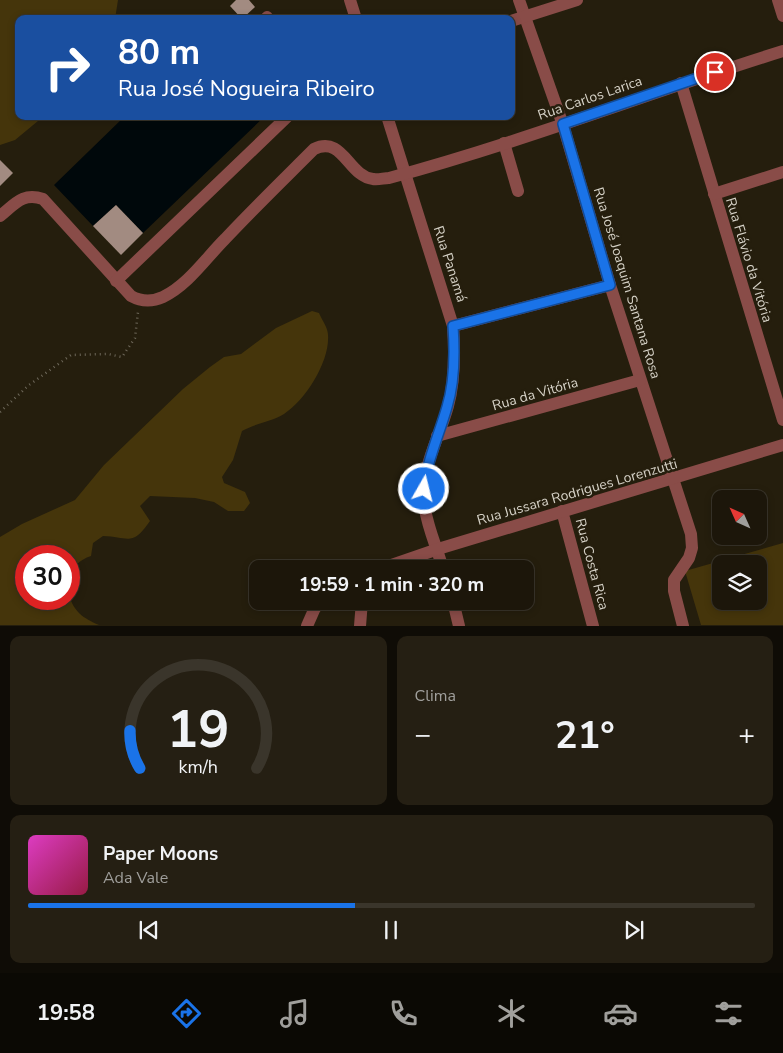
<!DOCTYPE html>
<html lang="pt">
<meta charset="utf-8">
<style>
:root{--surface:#1c160a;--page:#251f13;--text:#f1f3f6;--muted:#a09f9c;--line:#3a352b;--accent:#1a73e8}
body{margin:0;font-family:"Nunito Sans",sans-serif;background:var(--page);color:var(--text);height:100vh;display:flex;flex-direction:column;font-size:19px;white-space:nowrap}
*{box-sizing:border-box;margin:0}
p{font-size:16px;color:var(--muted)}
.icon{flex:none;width:28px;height:28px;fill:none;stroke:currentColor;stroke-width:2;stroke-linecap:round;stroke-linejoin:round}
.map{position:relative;height:626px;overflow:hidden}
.panel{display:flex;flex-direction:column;gap:10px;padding:10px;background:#0f0c06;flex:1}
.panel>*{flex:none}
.guide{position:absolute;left:15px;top:15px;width:500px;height:105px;border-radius:10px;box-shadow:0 2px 8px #0003,0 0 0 1px var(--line);background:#1a4fa0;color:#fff;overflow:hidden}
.needle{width:32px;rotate:315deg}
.controls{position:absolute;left:712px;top:490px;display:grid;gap:10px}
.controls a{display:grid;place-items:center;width:55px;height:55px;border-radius:10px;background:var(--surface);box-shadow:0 2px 8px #0003,0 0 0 1px var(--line);font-size:25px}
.speed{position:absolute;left:15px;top:545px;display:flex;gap:10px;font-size:25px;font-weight:700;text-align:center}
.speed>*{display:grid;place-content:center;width:65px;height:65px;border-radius:50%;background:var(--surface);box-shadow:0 2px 8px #0003,0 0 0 1px var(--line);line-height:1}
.speed .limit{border:8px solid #d22;background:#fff;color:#111}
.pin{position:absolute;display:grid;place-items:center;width:42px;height:42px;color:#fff;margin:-21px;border:2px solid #fff;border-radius:50%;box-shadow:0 1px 5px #0007}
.me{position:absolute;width:55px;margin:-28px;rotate:8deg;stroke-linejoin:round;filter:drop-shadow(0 0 4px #0008)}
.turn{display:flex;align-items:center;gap:18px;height:105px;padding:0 20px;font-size:22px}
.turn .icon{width:65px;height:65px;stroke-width:2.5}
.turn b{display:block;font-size:35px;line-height:42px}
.big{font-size:38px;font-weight:700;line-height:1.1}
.panel .tile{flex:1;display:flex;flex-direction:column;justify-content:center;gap:8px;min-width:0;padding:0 18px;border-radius:10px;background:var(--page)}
.panel .dial{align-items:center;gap:0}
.dial svg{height:130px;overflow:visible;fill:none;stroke:var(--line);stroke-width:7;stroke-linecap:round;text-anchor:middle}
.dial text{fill:var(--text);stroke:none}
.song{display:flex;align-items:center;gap:15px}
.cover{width:60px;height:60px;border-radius:8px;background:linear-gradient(135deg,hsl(310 70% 55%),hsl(340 70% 35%))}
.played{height:5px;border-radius:2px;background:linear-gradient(90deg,var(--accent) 45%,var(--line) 45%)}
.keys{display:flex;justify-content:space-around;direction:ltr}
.heat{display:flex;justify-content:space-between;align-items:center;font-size:28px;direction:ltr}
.panel .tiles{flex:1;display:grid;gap:10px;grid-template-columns:1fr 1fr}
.tile:last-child{grid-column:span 2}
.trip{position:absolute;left:249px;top:560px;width:285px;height:50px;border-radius:10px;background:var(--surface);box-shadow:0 2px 8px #0003,0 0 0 1px var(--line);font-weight:700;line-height:50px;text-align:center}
.dock{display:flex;height:80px;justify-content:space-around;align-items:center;background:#0b0904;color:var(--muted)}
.dock .icon{width:35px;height:35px}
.dock .on{color:var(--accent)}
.dock b{font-size:22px;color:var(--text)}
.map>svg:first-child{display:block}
</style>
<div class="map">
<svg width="783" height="626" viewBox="0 0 783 626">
<rect width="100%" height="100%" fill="#251e0d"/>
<g fill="#45350b" fill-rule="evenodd">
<path d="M0,0H118L115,19H19V116H44L15,140L0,145Z"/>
<path d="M312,311L319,313C322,320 328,328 328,335C330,361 306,400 284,414C271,422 256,423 242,431L233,460L222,477L224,483L245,492L250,503L244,511H228L214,502L195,498L150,496L140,506L150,521C132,547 129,537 103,536L93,543L91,556C79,560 74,566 69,576V556H26V599H69V595C74,612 83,618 99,625H0V537L22,524L75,500L104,465L183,389L210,367L224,357L241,354L276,328Z"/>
<path d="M783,543V625H701L685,571ZM721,564H759V601H721Z"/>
</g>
<path fill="#00080b" d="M125,116H265L143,233L116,205L93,226L54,185Z"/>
<g fill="#a28b81">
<path d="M236,0H249L255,7L242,19L230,6Z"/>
<path d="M0,160L13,173L0,186Z"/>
<path d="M116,205L143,233L121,255L93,226Z"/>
</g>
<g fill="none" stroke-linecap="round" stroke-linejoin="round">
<path stroke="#6e685a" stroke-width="2.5" stroke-dasharray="1 4" stroke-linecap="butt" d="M0,412L29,385L71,355L108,354L122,357L135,338L138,312"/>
<g stroke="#894c48" stroke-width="12">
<path d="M350,0L356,19"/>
<path d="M519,0L563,125L610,285L691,534L692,548L689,558L674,580V591L683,626"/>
<path d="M778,0L783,16"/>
<path d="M267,17L268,19"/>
<path d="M511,21L577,0"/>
<path d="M681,83L783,420"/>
<path d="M387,116L453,326C455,353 455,380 448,406C439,439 421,467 424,502C426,525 437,547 443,569"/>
<path d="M504,143L518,191"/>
<path d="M714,194L783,172"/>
<path d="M0,216C15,204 23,192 43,199L131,296C142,302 152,302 163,297C188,285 206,258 225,239C254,208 284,179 314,149C343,135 348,176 373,179C378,180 384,178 389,178C523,142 651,92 783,51"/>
<path d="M116,281L288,116"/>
<path d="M453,326L610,285"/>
<path d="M437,436L640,380"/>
<path d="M562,511L593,626"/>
<path d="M380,569L438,549L783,445"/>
<path d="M453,601L459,626"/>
<path d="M307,626L314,610L320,601"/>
<path d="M360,626L362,601"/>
</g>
</g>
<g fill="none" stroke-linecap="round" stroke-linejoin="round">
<g stroke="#114b97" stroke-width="12">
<path id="route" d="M424,489C427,460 439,435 447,407C455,381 455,354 453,326L610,285L563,124L715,72"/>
</g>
<use href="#route" stroke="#1a73e8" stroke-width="9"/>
</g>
<g text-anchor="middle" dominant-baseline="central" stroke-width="5" stroke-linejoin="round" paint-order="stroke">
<g font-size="14" fill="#d6d2c7" stroke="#251e0d">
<text transform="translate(590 98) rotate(-19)">Rua Carlos Larica</text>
<text transform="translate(749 260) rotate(73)">Rua Flávio da Vitória</text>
<text transform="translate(450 264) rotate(72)">Rua Panamá</text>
<text transform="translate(627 283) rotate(73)">Rua José Joaquim Santana Rosa</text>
<text transform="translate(535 394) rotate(-16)">Rua da Vitória</text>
<text transform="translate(577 492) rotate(-16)">Rua Jussara Rodrigues Lorenzutti</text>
<text transform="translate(592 564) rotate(75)">Rua Costa Rica</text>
</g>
</g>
</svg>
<div class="controls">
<a><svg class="needle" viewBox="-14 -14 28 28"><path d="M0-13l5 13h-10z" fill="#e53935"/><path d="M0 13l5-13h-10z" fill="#a09f9c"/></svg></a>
<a><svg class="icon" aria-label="layers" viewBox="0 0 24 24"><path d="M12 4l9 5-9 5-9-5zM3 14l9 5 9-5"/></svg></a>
</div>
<div class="speed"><div class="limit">30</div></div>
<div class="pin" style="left:715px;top:72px;background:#d93025"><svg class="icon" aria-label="arrive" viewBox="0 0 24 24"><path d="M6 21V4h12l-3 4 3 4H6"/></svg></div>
<svg class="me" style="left:424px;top:489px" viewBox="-20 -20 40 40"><circle r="17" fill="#1a73e8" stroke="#fff" stroke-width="3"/><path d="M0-11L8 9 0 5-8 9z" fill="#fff"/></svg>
<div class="trip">19:59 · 1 min · 320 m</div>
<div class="guide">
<div class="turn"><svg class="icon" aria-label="right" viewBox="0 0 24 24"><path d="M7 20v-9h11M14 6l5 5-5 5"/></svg><div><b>80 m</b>Rua José Nogueira Ribeiro</div></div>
</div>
</div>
<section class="panel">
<div class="tiles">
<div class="tile dial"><svg viewBox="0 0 100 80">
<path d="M14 69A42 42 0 1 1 86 69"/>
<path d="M14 69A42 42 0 0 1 8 46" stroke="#1a73e8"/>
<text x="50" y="56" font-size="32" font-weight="700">19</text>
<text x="50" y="72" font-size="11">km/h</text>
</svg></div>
<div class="tile"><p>Clima</p>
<div class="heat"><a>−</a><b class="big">21°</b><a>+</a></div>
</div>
<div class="tile">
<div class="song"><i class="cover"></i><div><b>Paper Moons</b><p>Ada Vale</p></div></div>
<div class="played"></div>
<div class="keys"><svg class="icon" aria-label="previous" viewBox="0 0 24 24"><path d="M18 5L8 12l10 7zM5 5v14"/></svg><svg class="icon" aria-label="pause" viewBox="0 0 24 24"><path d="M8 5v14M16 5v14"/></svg><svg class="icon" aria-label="next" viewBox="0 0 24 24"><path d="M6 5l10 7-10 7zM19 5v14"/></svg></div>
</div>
</div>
</section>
<nav class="dock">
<b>19:58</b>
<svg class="icon on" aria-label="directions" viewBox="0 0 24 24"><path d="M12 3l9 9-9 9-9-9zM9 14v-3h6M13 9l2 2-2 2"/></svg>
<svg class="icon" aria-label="music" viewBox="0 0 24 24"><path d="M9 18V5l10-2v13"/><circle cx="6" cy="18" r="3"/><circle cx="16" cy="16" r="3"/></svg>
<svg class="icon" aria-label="phone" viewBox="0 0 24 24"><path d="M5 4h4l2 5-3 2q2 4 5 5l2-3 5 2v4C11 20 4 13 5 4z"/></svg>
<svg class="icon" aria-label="climate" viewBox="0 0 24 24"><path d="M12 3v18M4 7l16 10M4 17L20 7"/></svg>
<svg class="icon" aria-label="car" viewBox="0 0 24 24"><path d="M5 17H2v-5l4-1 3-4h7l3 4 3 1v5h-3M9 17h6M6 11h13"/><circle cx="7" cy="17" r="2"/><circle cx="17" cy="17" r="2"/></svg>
<svg class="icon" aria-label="filters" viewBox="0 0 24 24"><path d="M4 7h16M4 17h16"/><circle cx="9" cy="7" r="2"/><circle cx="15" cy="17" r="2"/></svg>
</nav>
